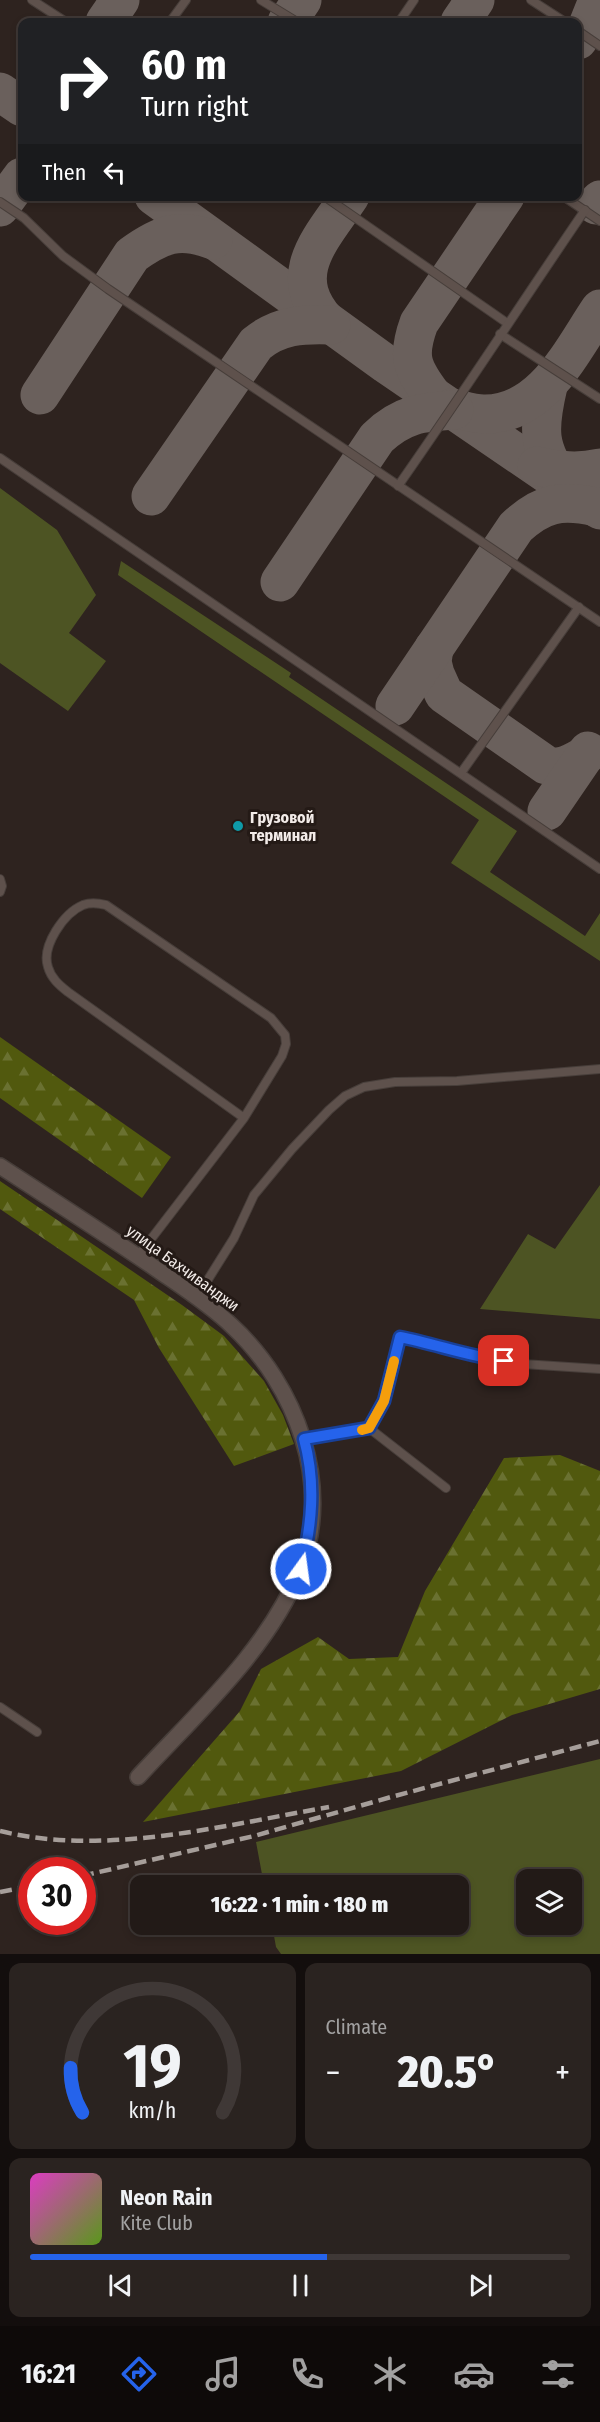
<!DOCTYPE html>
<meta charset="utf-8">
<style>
:root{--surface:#221a17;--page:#2a2320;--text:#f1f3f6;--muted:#a2a1a1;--line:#3f3836;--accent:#2563eb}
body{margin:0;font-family:"Fira Sans Condensed",sans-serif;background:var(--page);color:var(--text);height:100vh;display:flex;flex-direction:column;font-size:22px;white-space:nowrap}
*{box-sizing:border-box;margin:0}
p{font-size:20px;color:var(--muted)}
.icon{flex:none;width:33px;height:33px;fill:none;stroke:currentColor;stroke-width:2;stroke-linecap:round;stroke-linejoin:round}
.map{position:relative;height:1954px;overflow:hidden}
.drawer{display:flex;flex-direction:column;gap:9px;padding:9px;background:#130e0d;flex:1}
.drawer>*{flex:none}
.hud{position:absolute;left:18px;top:18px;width:564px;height:183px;border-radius:12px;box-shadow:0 3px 9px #0003,0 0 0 2px var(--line);background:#202124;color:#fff;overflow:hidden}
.buttons{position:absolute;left:516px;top:1869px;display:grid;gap:12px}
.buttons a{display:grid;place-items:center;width:66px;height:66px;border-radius:12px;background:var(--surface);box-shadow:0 3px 9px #0003,0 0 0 2px var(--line);font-size:30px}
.speed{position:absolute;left:18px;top:1857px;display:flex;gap:12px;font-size:30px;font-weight:700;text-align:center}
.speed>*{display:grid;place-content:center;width:78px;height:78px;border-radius:50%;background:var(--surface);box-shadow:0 3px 9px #0003,0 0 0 2px var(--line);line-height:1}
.speed .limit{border:9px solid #d22;background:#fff;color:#111}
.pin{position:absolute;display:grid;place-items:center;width:51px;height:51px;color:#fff;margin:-26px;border-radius:12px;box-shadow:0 3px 9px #0006}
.me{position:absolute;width:66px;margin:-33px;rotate:14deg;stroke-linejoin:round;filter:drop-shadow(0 0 4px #0008)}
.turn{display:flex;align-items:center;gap:21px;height:126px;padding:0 24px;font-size:27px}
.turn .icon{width:78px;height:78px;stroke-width:2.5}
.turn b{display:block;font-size:42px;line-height:51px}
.then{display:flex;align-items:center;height:57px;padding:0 24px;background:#0003;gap:12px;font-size:22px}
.big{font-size:45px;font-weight:800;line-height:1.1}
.drawer .tile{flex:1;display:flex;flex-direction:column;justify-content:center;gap:9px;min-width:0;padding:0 21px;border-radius:12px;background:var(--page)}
.drawer .dial{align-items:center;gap:0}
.dial svg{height:156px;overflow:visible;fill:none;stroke:var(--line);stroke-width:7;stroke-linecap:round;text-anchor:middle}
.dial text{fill:var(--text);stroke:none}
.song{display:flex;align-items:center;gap:18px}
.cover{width:72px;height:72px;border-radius:9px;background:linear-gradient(135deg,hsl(310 70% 55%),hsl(90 70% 35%))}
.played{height:6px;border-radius:3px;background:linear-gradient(90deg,var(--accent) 55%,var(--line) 55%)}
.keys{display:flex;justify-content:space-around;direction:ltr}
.heat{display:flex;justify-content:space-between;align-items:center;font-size:33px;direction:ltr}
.drawer .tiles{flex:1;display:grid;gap:9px;grid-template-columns:1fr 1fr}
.tile:last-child{grid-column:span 2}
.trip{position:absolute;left:130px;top:1875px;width:339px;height:60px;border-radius:12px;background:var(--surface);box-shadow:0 3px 9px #0003,0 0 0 2px var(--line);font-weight:800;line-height:60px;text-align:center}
.dock{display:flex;height:96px;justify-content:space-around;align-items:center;background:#0e0a09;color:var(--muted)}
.dock .icon{width:42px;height:42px}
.dock .on{color:var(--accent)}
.dock b{font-size:27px;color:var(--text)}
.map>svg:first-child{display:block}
</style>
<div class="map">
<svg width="600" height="1954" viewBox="0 0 600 1954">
<defs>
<pattern id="forest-firs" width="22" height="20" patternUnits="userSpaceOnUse" patternTransform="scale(1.5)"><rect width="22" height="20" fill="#51590e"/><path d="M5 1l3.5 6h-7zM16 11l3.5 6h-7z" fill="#6a7131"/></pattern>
</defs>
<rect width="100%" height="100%" fill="#2e231f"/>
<g fill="#4d5423" fill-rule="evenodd">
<path d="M0,488L57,530L96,595L69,633L106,661L68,711L0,663Z"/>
<path d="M121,561L291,673L289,677L517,831L490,872L585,936L600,913V961L451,863L479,820L118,575Z"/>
<path d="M600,1185V1319L480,1309L528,1234L555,1249Z"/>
<path d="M600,1759V1954H281L276,1947L272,1925L459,1924V1886L264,1885L256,1842ZM526,1880H572V1924H526Z"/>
</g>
<g fill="url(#forest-firs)">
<path d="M0,1037L171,1157L142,1198L0,1098Z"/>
<path d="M0,1181L182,1305L224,1336L264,1381L283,1415L294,1444L234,1466L159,1348L134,1300L0,1209Z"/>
<path d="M560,1455L600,1471V1689L512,1715L401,1771L143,1822L240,1711L261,1669L318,1637L349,1659L398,1657L425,1591L504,1458Z"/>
</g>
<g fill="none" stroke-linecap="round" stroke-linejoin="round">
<g stroke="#6a605c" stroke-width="39">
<path d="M105,22L120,0"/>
<path d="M287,22L302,0"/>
<path d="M460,22L475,0"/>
<path d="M578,40L588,25L598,0"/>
<path d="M0,92L22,107"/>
<path d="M154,196L386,364L600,510"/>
<path d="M596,205L600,200"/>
<path d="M0,207L22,177"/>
<path d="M326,321C284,274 322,238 350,196"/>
<path d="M548,386C538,429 537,448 564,484"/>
<path d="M40,395L132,255C161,234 179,227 213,240"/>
<path d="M432,395C411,367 407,356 419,323L505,196"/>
<path d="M452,408C462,410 473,414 484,414C543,415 572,350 600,309"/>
<path d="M537,466C559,471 578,473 600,468"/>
<path d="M151,496L256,344C279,325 302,324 331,325"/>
<path d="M280,582L377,438C402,414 422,412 454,410"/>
<path d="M434,648L432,662L435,674L444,694L546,765C561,771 573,762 586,755"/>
<path d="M395,706L516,527C542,503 561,499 596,507"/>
<path d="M547,811L588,751"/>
</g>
<g stroke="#473e3a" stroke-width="10">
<g id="service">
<path d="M32,0L66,22"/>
<path d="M261,0L297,22"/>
<path d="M531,0L565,22"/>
<path d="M170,22L186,0"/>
<path d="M399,22L414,0"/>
<path d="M578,31L600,46"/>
<path d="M324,196L507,323"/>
<path d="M563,196L600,221"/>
<path d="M0,202L24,218L63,256L108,289L600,622"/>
<path d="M500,334L600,399"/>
<path d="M0,458L600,869"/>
<path d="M398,486C462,395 522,302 585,210"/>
<path d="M461,773L579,607"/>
<path d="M0,879L2,886L0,892"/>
<path d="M138,1256L244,1118L282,1056L286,1044L285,1035L271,1018L106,905C98,903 91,902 83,905C64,913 41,946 48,967C51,978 59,985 68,992L244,1118"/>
<path d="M197,1297L234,1238L254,1195L292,1149L329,1110L345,1096L364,1087L395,1082L457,1081L600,1069"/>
<path d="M369,1428L446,1488"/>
<path d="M304,1439L369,1428L384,1401L400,1337L433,1344L466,1355L523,1364L600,1369"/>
<path d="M0,1707L37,1732"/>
</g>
</g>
<g stroke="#473e3a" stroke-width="18">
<path id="minor" d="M0,1166C51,1199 102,1232 152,1266C179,1285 208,1303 232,1326C296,1385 334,1486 300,1570C269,1649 195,1715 138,1777"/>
</g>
<use href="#service" stroke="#5e514c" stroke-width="8"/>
<use href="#minor" stroke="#5e514c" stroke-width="15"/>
<g stroke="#a69e9a" stroke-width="4.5" stroke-dasharray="12 6" stroke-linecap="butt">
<path d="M0,1831C105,1857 225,1825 329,1807"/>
<path d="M82,1876L254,1836L391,1797L600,1741"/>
<path d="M0,1892L32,1886"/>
</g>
</g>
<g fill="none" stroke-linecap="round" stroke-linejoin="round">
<g stroke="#184099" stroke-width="15">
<path id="route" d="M301,1569C312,1525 316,1483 304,1439L369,1428L384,1401L400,1337C435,1344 468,1356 504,1361"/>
</g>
<use href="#route" stroke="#2563eb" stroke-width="10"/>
<path stroke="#f59e0b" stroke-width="10" d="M362,1430L369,1428L384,1401L394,1361"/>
</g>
<circle fill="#0f9aa8" stroke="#241a16" stroke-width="2" cx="238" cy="826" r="6"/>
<g text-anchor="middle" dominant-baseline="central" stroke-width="6" stroke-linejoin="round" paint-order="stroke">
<g font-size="16" font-weight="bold" fill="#f3ece9" stroke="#241a16" text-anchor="start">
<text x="250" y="817">Грузовой<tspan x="250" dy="18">терминал</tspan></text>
</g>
<g font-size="16" fill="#f3ece9" stroke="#241a16">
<text transform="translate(183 1268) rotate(36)">улица Бахчиванджи</text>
</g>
</g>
</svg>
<div class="buttons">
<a><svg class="icon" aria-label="layers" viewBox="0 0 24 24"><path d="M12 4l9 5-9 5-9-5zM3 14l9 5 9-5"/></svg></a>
</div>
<div class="speed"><div class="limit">30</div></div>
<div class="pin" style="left:504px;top:1361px;background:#d93025"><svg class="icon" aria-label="arrive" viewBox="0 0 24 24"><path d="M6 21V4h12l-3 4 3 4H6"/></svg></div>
<svg class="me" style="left:301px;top:1569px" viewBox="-20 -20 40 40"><circle r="17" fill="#2563eb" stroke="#fff" stroke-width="3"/><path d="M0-11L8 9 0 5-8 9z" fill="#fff"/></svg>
<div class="trip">16:22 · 1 min · 180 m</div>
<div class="hud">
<div class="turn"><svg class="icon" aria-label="right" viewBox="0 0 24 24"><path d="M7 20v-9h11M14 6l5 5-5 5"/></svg><div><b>60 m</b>Turn right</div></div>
<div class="then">Then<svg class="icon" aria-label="left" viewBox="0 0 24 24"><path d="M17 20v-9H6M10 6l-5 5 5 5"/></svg></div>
</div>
</div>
<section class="drawer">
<div class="tiles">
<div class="tile dial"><svg viewBox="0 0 100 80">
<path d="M14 69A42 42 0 1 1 86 69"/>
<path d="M14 69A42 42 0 0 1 8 46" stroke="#2563eb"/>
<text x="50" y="56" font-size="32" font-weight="700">19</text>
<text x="50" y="72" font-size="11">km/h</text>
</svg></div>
<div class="tile"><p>Climate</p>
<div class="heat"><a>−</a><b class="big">20.5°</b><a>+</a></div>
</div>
<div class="tile">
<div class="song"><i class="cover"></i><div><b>Neon Rain</b><p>Kite Club</p></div></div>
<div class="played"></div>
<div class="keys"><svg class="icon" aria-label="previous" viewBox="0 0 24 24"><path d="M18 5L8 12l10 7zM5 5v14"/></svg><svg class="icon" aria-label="pause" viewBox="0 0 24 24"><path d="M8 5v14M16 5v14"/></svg><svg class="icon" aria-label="next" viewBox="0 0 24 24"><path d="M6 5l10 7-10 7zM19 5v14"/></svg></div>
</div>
</div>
</section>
<nav class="dock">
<b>16:21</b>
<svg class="icon on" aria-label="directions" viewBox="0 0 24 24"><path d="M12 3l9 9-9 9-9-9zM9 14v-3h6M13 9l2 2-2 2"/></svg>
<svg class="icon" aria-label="music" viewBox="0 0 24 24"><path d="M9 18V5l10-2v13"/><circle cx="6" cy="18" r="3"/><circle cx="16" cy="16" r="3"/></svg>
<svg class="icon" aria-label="phone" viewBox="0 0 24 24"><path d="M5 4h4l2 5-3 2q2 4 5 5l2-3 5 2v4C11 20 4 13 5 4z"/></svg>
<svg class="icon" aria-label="climate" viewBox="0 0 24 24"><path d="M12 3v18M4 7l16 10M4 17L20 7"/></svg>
<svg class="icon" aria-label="car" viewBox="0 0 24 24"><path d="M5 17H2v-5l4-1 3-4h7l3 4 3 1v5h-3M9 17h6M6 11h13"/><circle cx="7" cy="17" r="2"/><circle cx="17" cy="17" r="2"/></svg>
<svg class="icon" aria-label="filters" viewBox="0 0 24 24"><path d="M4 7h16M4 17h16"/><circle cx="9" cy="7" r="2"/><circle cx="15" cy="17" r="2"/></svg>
</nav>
